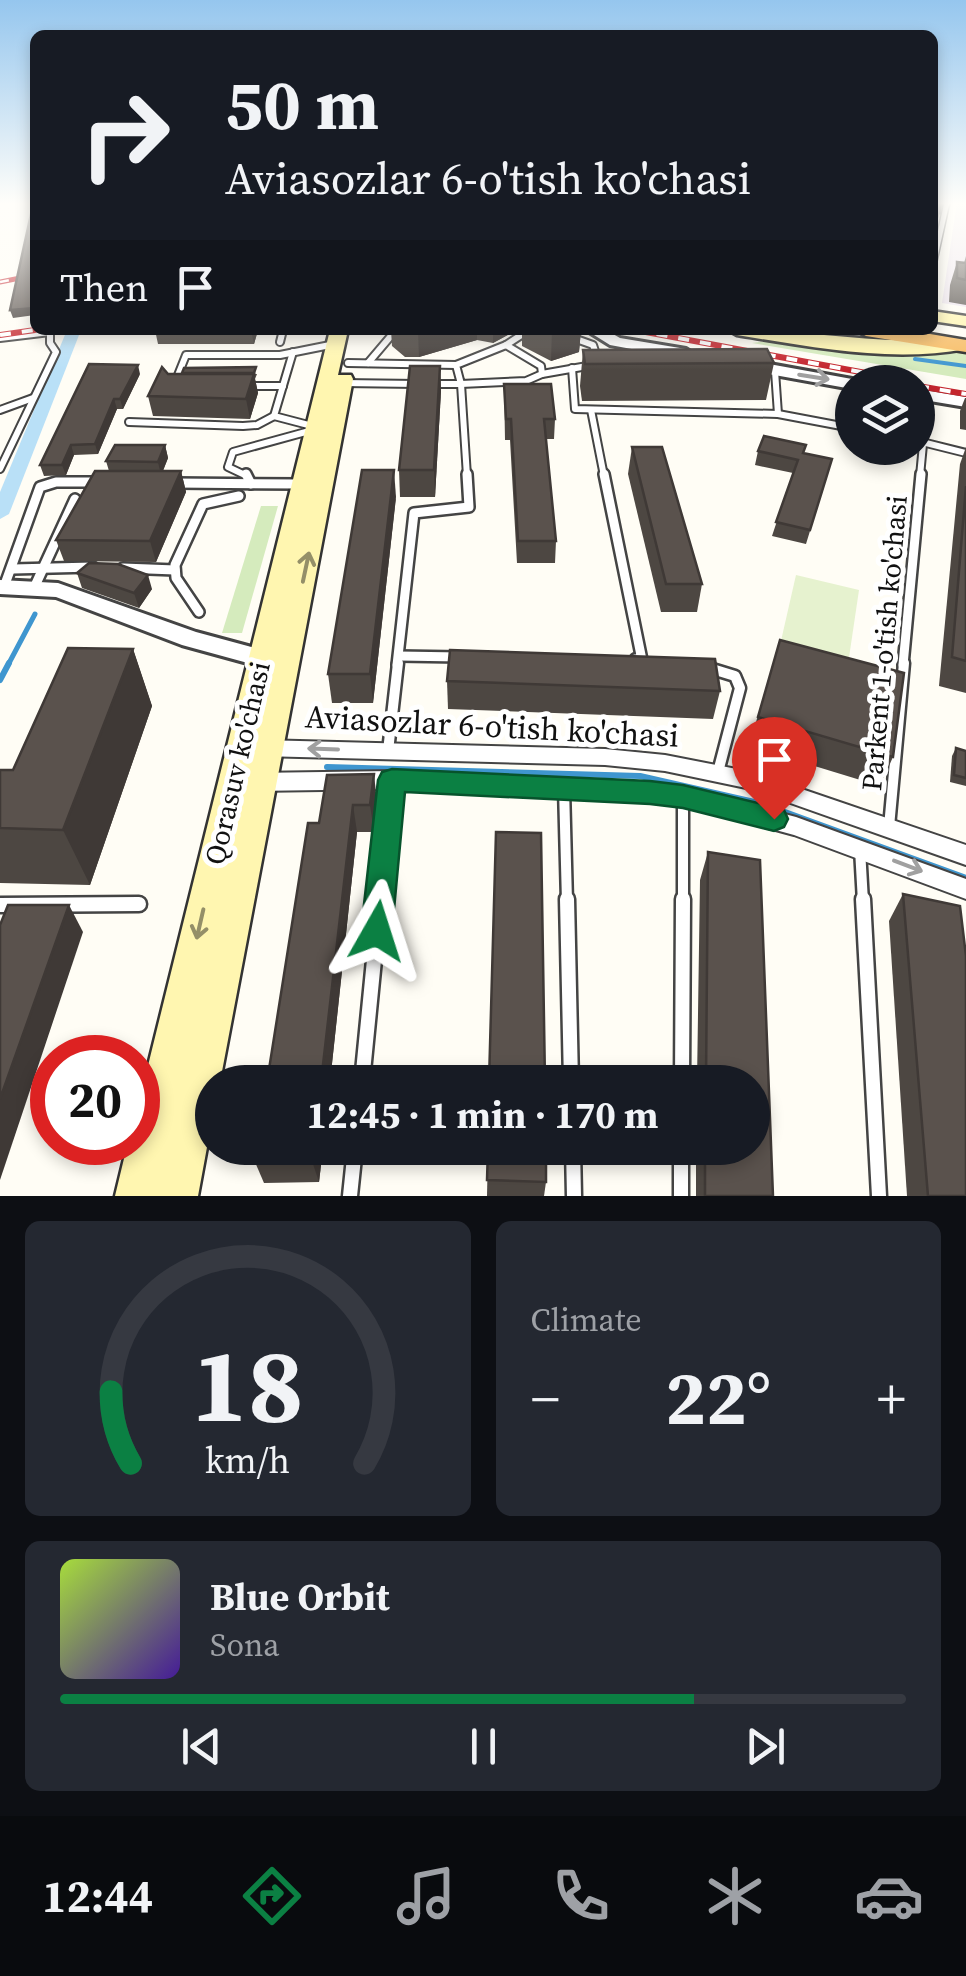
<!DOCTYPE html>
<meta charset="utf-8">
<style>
:root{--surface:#171b24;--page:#242831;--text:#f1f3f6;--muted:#9ea1a6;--line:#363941;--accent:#0b8043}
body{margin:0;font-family:"Source Serif 4",serif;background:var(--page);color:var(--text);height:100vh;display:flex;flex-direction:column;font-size:38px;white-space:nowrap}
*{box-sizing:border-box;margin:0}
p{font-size:32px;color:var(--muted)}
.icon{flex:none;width:55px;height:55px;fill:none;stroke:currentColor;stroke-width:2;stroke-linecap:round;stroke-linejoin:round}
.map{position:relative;height:1196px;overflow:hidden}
.panel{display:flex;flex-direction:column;gap:25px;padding:25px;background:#0d0f14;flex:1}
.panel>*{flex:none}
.banner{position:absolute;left:30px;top:30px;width:908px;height:305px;border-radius:15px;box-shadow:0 5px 15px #0003;background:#171b24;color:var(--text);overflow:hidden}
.controls{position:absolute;left:835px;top:365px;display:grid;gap:20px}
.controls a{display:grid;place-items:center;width:100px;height:100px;border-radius:50%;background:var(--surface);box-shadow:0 5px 15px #0003;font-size:50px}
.speed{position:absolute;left:30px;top:1035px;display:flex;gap:20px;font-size:50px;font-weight:700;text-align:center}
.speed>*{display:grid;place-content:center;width:130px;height:130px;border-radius:50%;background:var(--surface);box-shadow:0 5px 15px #0003;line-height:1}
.speed .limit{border:15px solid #d22;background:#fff;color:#111}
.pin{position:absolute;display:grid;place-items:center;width:85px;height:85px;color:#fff;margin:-102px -42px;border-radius:50% 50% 50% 0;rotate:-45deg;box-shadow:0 0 10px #0007}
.pin .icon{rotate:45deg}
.me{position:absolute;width:110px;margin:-55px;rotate:6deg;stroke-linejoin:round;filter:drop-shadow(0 0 8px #0008)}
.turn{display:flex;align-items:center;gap:35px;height:210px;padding:0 30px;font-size:45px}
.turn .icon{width:130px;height:130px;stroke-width:2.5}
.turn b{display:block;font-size:70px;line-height:85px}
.then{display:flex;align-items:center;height:95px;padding:0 30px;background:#0003;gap:20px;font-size:38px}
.big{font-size:75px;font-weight:700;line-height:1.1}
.panel .card{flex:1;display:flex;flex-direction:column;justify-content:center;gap:15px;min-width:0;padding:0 35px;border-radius:15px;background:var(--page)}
.panel .dial{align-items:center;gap:0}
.dial svg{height:260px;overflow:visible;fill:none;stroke:var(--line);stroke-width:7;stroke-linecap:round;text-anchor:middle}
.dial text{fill:var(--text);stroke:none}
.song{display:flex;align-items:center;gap:30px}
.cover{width:120px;height:120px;border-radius:15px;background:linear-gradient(135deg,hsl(80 70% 55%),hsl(260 70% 35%))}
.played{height:10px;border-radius:5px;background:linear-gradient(90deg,var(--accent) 75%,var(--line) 75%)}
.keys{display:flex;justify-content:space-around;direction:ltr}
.heat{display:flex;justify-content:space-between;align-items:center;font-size:55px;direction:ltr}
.panel .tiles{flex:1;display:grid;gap:25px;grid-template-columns:1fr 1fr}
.card:last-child{grid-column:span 2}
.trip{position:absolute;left:195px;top:1065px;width:575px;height:100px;border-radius:50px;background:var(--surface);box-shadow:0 5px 15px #0003;font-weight:700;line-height:100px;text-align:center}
.tabs{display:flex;height:160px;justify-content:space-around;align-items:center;background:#090b0e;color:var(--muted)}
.tabs .icon{width:70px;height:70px}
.tabs .on{color:var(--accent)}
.tabs b{font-size:45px;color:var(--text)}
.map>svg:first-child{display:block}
</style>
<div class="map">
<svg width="966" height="1196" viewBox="0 0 966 1196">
<rect width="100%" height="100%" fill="#fffdf5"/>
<path fill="#eee6ef" d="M957,202H966V307L942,303Z"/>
<g fill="#d5ebbd">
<path d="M772,340L855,353H966V379L752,343Z"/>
<path d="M261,506H278L242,633H222Z"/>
</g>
<path fill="#e6f2cf" d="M796,575L859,590L847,671L778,654Z"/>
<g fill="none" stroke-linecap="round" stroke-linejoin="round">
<path stroke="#3f96cf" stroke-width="4" d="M915,359L966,366"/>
<path stroke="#3f96cf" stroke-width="5" d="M8,665L35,614"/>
<g stroke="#3f96cf" stroke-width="6">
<path d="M0,680L9,663"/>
<path d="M327,767L640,776L763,804L966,878"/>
</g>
<path fill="#b9e0f7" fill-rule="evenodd" d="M67,330H81L9,514L0,519V492Z"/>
<g stroke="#444" stroke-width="8">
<path id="service-far4" d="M932,270L947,202"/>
</g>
<g stroke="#444" stroke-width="10">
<g id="service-far3">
<path d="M551,330L593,345L597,357"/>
<path d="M0,338L50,332"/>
<path d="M280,342L283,330"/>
<path d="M506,345L529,330"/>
<path d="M506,345L541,366L542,374L526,381L461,384L456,365Z"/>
<path d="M293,352L274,416L316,427"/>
<path d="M348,363L456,365"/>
<path d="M368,363L396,330"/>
<path d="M572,368L575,409L778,414L775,371"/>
<path d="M542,374L593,365"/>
<path d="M343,383L417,384"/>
<path d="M432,384H461L467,476"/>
<path d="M174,385L186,355H280L335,344"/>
<path d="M248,386H283"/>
<path d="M0,410L33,398"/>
<path d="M591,410L604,476"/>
<path d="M778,414L852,428"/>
<path d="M129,422L243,426L257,425L274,416"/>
<path d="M918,441L966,453"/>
<path d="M0,469L56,352L50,343V330"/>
<path d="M247,476L228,467L233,452L313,430"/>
<path d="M920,476L927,402"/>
</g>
</g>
<g stroke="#444" stroke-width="14">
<g id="service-far2">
<path d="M246,474L251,484"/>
<path d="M604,474L642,660L635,659"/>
<path d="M175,483L300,484"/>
<path d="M123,568L175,570"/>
<path d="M13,569L93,567"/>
<path d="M4,587L40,487L56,482H100"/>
<path d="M34,588L75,499"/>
<path d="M199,612L176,578L175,565L203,504L239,496"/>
<path d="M399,656L460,657"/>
<path d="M397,665L414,513L469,507L467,474"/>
<path d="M903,665L921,474"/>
</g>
</g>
<g stroke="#444" stroke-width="15">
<g id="service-far1">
<path d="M709,668L735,676L740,688L718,772"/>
<path d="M388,751L398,663"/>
<path d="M564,788L567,902"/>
<path d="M889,827L904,663"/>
<path d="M860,849L863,902"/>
<path d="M380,902L392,782"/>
<path d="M683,902V796"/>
</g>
</g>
<g stroke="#444" stroke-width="19">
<g id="service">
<path d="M567,899L571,1082"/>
<path d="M863,899L879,1196"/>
<path d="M0,905L139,904"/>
<path d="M362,1082L380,899"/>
<path d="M682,1082L683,899"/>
<path d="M573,1148L574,1196"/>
<path d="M681,1148V1196"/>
<path d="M350,1196L355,1148"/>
</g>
</g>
<g stroke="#444" stroke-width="4">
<g id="minor">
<path d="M261,740L605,749L665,755L752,772L966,845V865L751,789L665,771L605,765L261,756L254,754L251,748L254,742Z"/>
<path d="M392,771L617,781L683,787L796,817L966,879V899L794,835L683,805L617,799L392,789L252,791L245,788L241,782L245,776L252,773Z"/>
</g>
</g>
<g stroke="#444" stroke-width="6">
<g id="tertiary">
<path d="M586,330H606L620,338L686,349L694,354L686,359L610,345Z"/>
<path d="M742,359L852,379L859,382H852V389L736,368L734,364Z"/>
<path d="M918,389L966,397V407L918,399Z"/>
<path d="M0,580L58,583L196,632L270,652L274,658L270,664L262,667L182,645L56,597L0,594Z"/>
</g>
</g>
<g stroke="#333" stroke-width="5">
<g id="secondary">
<path d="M932,311L966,316V326L932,321Z"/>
<path d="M330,330H348L338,375H351L353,379L220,1082H212V1120L198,1196H115L128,1142H138V1106Z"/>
<path d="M728,330C807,330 882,345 961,340L966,341V349C891,363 811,347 737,335Z"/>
</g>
</g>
<g stroke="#222" stroke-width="5">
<path id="trunk" d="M856,330H906L966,340V352L866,336Z"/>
</g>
<use href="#service-far4" stroke="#fff" stroke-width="5"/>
<use href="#service-far3" stroke="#fff" stroke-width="6"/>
<use href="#service-far2" stroke="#fff" stroke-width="9"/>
<use href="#service-far1" stroke="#fff" stroke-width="10"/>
<use href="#service" stroke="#fff" stroke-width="14"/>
<use href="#minor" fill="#fff" fill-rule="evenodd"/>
<use href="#tertiary" fill="#fff" fill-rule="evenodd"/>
<use href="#secondary" fill="#fff6b0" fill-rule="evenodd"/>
<use href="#trunk" fill="#f7bc64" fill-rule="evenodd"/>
<g stroke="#c4262e" stroke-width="5">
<path id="rail-far1" d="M0,282L35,275"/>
</g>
<g stroke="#c4262e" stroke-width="6">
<g id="rail">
<path d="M635,330L914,382"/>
<path d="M0,335L35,330"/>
<path d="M918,386L966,394"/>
</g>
</g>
<use href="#rail-far1" stroke="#fff" stroke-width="2.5" stroke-dasharray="9" stroke-linecap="butt"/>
<use href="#rail" stroke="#fff" stroke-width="4" stroke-dasharray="11" stroke-linecap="butt"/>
</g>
<g fill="#4d4742">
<path d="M932,202L940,213L934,230H932Z"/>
<path d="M966,256V305L949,302L950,285L957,262L964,263Z"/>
<path d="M155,330H258L254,344H158Z"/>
<path d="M391,330H513V332L493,343L477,340L419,357H405L392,346Z"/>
<path d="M522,330H581L579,352L551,361L522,346Z"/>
<path d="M583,350L774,363L766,400L582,401L580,386Z"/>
<path d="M440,366L441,391L435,497H400L399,470Z"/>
<path d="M140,374L123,409H117L98,454L74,455L66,475L44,476L40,465Z"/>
<path d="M168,374H257L255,379L258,393L250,419L153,416L148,396Z"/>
<path d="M504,384L555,419L554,439H546L556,541L555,563H517L510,440H505Z"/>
<path d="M965,398H966V430L960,429V411Z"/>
<path d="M165,445L168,458L163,471H181L186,492L156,562L64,561L56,540L109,471L106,461Z"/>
<path d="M632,447L702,584L697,612H661L628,474Z"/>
<path d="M966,447V693L939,686L960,464Z"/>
<path d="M758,451L804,453L832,459L806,544L772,536L793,473L755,465Z"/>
<path d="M396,497L373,703H332L328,674Z"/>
<path d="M77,573L152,589L139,608L82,588Z"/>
<path d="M780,640L893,757L880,786L749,746Z"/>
<path d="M133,649L152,706L90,885L0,883V770H13Z"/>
<path d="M447,681L720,691L713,719L448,709Z"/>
<path d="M956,748L966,751V786L950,782L952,756Z"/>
<path d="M327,775L377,802L374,832H357L330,1082H267L319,823Z"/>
<path d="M708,852L760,860L773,1196H696V1148H752V1082H697L700,880Z"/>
<path d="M903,894L966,1196H907L889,921Z"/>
<path d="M323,1148L319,1182L264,1183L255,1162Z"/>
<path d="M488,1148L546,1182L544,1196H487Z"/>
</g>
<g fill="#3f3936">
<path d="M35,308V315L13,318L10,310Z"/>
<path d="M251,330H258L254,344Z"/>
<path d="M418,330H477V340L419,357Z"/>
<path d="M493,330H513V332L493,343Z"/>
<path d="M552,330H581L579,352L551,361Z"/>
<path d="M138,365L140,374L123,409L120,399Z"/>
<path d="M440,366L441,391L435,497L434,470Z"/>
<path d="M254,374L258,393L250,419L246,399Z"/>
<path d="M114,399L117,409L98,454L95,444Z"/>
<path d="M71,445L74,455L66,475L62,465Z"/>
<path d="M165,445L168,458L161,475L158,462Z"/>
<path d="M394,470L396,497L373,703L370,674Z"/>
<path d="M181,471L186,492L156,562L150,541Z"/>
<path d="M148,575L152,589L139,608L134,593Z"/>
<path d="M133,649L152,706L90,885L63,830Z"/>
<path d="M374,774L377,802L374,832L370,805Z"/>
<path d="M353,805L357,832L330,1082H321Z"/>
<path d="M69,905L83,932L0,1180V1099Z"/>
<path d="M314,1148H323L319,1182L312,1161Z"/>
</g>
<g fill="#5a524d" stroke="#3f3936" stroke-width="2.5">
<path d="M932,202H941L940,213L932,212Z"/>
<path d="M35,213V308L10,310L31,214Z"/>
<path d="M957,262L966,263V280L957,278Z"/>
<path d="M767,349L774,363L585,364L583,350Z"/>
<path d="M89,364L138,365L120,399H114L95,444L71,445L62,465H40Z"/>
<path d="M410,366H440L434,470H399Z"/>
<path d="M162,367L168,374H254L246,399L148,396Z"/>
<path d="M256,367L254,373H182L184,368Z"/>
<path d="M504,384H551L555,419H544L556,541H518L511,419H506Z"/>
<path d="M764,436L806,445L803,453L832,459L810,530L776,522L798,460L758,451Z"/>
<path d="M115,445H165L158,462L106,461Z"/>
<path d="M632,447H662L702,584H666Z"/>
<path d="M362,470H394L370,674H328Z"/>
<path d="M95,471H181L150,541L56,540Z"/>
<path d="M966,486V661L952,657Z"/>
<path d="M89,563L118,564L148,575L134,593L77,573Z"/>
<path d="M780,640L904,673L893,757L758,717Z"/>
<path d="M68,648L133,649L63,830L0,828V770H13Z"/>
<path d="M450,650L715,659L720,691L447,681Z"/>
<path d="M956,748L966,751V778L954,775Z"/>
<path d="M374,774L370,805H353L321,1082H267L308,823H319L327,775Z"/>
<path d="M496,832L541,833L545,1082H489Z"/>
<path d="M708,852L760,860L773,1196H705V1148H752V1082H706Z"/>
<path d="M903,894L960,906L966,956V1196H928Z"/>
<path d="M8,905H69L0,1099V925Z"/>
<path d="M257,1148H314L312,1161L255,1162Z"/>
<path d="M488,1148H546V1182L487,1180Z"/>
</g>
<defs><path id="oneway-shaft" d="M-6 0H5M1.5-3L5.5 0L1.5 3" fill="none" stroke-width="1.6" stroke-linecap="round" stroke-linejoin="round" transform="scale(2.5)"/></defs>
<g stroke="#a0a0a0">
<use href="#oneway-shaft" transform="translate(814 377) rotate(9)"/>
<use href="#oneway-shaft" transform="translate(323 749) rotate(-178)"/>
<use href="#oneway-shaft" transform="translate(908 866) rotate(21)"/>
</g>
<g stroke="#948f68">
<use href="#oneway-shaft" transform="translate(306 567) rotate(-78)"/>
<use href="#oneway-shaft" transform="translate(200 924) rotate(103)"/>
</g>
<linearGradient id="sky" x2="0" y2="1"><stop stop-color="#95c6ee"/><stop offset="0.55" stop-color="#fffefa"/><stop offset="1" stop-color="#fffefa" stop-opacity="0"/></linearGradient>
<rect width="966" height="370" fill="url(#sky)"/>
<path fill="#0b8043" stroke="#07532c" stroke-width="2.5" d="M392,769L650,781L683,785L774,807L784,810L788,819L784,827L774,831L683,808L650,804L405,792L392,931L388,941L377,946L366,941L361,931L378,780L382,772Z"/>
<g text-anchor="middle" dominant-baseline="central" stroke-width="10" stroke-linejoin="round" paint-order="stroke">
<g font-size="28" fill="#111" stroke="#fff">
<text transform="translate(884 643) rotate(-85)">Parkent 1-o'tish ko'chasi</text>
<text transform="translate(237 763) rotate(-77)">Qorasuv ko'chasi</text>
</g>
<g font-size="32" fill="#111" stroke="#fff">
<text transform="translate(492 726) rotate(3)">Aviasozlar 6-o'tish ko'chasi</text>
</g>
</g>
</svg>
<div class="controls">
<a><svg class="icon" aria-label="layers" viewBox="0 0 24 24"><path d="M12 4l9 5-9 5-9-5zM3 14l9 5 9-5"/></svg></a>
</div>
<div class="speed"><div class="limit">20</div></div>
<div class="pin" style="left:774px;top:819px;background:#d93025"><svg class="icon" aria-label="arrive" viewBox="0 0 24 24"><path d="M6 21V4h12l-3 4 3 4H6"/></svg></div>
<svg class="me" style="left:377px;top:931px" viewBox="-20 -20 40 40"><path d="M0-17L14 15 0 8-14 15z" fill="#0b8043" stroke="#fff" stroke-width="4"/></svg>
<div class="trip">12:45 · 1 min · 170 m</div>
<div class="banner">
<div class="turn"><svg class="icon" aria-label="right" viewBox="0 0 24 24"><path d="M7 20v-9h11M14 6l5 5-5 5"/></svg><div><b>50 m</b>Aviasozlar 6-o'tish ko'chasi</div></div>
<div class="then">Then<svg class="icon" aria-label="arrive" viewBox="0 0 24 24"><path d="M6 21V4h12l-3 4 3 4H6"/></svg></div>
</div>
</div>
<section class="panel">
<div class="tiles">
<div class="card dial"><svg viewBox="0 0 100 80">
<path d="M14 69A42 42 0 1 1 86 69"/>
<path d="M14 69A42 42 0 0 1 8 47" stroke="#0b8043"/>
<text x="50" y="56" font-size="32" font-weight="700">18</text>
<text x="50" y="72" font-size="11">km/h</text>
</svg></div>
<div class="card"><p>Climate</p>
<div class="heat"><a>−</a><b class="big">22°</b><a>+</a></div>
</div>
<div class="card">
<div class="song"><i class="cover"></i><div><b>Blue Orbit</b><p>Sona</p></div></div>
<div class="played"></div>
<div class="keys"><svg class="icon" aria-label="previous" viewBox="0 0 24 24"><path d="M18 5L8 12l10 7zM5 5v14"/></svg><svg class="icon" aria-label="pause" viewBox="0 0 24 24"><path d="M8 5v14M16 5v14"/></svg><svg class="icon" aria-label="next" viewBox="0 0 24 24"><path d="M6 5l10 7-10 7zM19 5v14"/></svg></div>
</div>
</div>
</section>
<nav class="tabs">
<b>12:44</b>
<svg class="icon on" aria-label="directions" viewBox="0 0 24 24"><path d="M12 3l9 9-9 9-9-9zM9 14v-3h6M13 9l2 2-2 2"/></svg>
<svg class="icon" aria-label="music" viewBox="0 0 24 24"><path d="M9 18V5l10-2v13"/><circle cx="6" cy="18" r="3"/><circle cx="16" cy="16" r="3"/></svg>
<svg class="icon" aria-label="phone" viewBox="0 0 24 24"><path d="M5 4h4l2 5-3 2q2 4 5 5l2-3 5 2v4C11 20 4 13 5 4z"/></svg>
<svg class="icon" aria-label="climate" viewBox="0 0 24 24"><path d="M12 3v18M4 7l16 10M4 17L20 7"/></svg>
<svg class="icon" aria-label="car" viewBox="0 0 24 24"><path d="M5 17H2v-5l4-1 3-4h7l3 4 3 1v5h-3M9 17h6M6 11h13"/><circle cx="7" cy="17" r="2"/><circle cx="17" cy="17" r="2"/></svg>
</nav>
